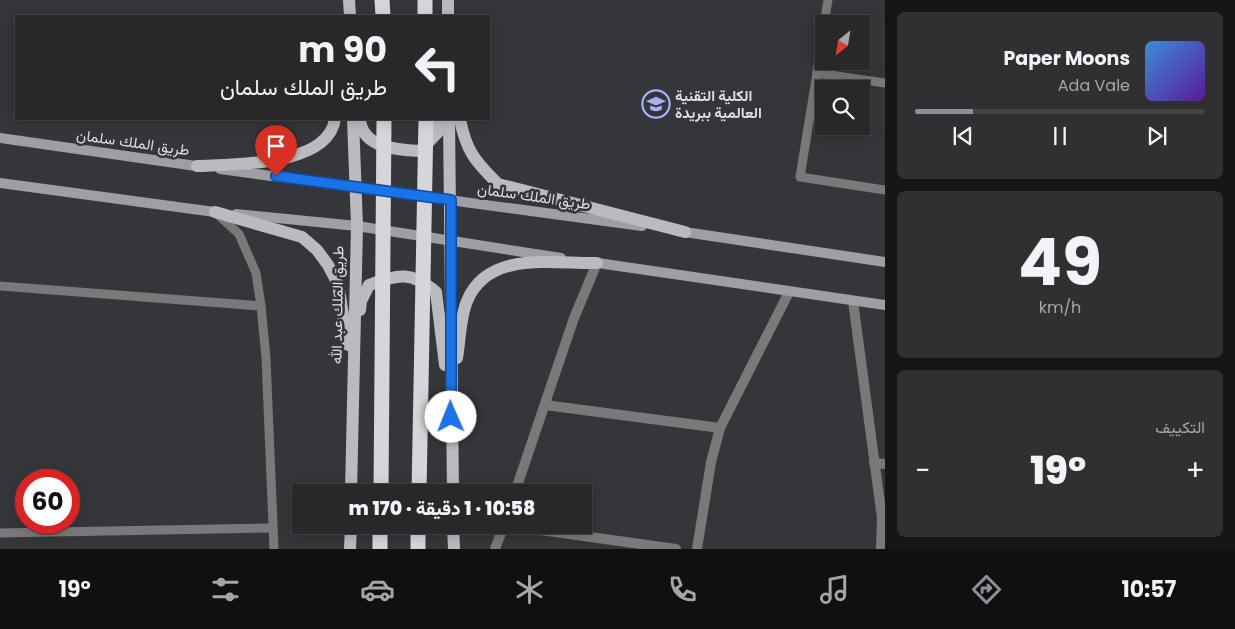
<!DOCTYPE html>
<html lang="ar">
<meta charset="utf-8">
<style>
:root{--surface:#28282b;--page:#303033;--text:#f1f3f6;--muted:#a5a6a9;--line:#444447;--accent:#8c9099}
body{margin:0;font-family:Poppins,Vazirmatn,sans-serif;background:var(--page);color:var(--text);direction:rtl;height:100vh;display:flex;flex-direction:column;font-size:19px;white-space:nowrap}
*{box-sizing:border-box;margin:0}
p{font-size:16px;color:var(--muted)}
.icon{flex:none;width:28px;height:28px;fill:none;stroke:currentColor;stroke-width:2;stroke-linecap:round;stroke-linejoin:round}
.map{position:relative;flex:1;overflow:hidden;direction:ltr}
.drawer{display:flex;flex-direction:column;gap:12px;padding:12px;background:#161618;width:350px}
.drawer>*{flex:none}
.guide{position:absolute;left:15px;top:15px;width:475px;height:105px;border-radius:0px;box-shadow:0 2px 12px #0003,0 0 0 1px var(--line);direction:rtl;background:#28282b;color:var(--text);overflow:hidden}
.needle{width:32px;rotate:210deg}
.buttons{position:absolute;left:815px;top:15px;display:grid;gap:10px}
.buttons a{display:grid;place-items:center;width:55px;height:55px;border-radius:0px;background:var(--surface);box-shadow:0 2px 12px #0003,0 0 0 1px var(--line);font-size:25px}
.speed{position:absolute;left:15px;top:469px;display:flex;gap:10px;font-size:25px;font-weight:700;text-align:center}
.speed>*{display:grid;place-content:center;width:65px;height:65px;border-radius:50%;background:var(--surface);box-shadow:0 2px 12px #0003,0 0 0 1px var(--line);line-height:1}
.speed .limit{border:8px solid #d22;background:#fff;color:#111}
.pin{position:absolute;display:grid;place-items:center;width:42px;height:42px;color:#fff;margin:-51px -21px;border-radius:50% 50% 50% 0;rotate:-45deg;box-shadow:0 0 5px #0007}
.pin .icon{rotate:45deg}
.me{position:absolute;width:55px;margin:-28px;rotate:359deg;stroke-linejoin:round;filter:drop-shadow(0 0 4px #0008)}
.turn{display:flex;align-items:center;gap:18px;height:105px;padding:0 20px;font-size:22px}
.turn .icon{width:65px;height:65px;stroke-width:2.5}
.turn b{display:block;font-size:35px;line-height:42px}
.big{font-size:38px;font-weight:800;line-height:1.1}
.drawer .widget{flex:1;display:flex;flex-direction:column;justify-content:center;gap:8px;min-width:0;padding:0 18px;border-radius:8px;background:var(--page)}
.drawer .dial{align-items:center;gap:0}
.dial b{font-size:65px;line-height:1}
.song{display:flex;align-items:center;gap:15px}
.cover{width:60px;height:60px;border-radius:8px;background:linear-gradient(135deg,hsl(210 70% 55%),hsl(270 70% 35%))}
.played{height:5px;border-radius:2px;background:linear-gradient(90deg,var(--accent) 20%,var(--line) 20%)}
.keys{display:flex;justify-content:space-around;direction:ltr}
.heat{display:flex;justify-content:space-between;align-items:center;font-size:28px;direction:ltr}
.trip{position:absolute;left:292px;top:484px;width:300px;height:50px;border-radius:0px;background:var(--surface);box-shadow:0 2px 12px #0003,0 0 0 1px var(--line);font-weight:800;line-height:50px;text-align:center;direction:rtl}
.tabs{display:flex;height:80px;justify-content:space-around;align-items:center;background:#101011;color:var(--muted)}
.tabs .icon{width:35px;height:35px}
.tabs .current{color:var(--accent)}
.tabs b{font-size:22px;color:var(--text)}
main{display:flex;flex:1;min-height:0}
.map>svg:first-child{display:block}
</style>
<main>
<section class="drawer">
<div class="widget">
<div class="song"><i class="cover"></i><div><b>Paper Moons</b><p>Ada Vale</p></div></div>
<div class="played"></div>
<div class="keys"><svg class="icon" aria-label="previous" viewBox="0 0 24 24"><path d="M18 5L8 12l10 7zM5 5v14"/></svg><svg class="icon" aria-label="pause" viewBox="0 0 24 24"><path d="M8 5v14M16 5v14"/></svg><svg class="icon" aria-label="next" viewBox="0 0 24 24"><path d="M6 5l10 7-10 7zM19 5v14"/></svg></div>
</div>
<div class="widget dial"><b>49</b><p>km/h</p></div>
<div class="widget"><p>التكييف</p>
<div class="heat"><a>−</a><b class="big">19°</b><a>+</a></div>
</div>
</section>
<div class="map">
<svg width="885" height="549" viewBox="0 0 885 549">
<rect width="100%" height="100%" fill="#353639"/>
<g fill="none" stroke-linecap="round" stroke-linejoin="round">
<g stroke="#79797b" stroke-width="9">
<path d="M824,24L828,0"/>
<path d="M824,27L817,73L885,83"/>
<path d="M817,73L800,177L885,190"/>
<path d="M0,286L261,306L256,273L239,234L217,214"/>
<path d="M261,306L266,358L274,549"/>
<path d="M0,533L273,528"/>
</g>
<g stroke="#79797b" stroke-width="10">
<path d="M853,301L882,518L881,549"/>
<path d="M545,405L720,428"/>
<path d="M874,463L885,464"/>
<path d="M515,492L574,318L597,263"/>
<path d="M504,525L676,549"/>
<path d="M495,549L504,525"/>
<path d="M697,549L711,462L720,428L789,292"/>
</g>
<g stroke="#9e9fa2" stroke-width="10">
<path d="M0,138L203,167"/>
<path d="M220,169L642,226"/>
<path d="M0,183L222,213"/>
<path d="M236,214L357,226L561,258"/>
<path d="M678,231L885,262"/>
<path d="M591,262L885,305"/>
</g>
<g stroke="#bbbbbf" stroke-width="12">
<path d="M349,0L350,16"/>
<path d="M448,16V0"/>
<path d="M360,119C362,148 397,150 420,151L438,132L439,119"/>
<path d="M449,119L453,492"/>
<path d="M460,119C466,151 475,161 498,184L685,232"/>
<path d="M197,166C233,164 328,167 335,119"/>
<path d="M215,212L302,237L317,250L328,265L338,284L348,345"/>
<path d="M360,310L361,301L369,285C398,275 410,270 436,292L445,365"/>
<path d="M457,358C460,341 460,318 467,301C488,250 553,264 597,263"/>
<path d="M351,492L357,226L353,119"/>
<path d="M453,525L454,549"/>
<path d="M350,549L351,525"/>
</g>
<g stroke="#d5d6da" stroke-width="15">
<path d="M382,0L383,16"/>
<path d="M425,0V16"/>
<path d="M381,492L384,119"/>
<path d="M419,492L426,119"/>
<path d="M380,549V525"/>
<path d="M418,549V525"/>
</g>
</g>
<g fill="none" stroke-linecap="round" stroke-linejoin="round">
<g stroke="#114b97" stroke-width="12">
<path id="route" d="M276,176L451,200V417"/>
</g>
<use href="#route" stroke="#1a73e8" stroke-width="9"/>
</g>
<defs>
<g id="university-ring" transform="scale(1.4375)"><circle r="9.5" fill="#353639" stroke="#a7b1fc" stroke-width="1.5"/><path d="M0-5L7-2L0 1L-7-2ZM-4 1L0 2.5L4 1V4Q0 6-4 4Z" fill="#a7b1fc"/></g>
</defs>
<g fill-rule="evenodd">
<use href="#university-ring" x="656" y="104"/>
</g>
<g text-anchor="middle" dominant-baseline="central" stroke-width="5" stroke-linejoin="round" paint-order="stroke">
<g font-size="15" font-weight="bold" fill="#dedfe1" stroke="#353639" text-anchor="start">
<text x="675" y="95">الكلية التقنية<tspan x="675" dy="17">العالمية ببريدة</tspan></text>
</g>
<g font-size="15" fill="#dedfe1" stroke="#353639">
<text transform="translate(133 142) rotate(8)">طريق الملك سلمان</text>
<text transform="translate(534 196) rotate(8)">طريق الملك سلمان</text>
<text transform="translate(337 305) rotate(-89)">طريق الملك عبد الله</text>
</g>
</g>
</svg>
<div class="buttons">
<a><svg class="needle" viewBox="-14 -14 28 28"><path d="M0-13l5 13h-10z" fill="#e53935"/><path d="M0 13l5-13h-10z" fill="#a5a6a9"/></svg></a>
<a><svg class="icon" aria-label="search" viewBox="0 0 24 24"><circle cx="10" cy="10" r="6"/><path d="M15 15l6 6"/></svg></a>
</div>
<div class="speed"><div class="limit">60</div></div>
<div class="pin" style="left:276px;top:176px;background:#d93025"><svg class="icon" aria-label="arrive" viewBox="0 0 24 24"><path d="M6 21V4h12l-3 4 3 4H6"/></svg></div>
<svg class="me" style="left:451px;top:417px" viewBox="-20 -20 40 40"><circle r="19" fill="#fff"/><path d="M0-13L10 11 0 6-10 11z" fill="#1a73e8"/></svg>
<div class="trip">10:58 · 1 دقيقة · 170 m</div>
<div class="guide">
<div class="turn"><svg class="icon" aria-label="left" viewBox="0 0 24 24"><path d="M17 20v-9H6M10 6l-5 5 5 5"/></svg><div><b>90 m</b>طريق الملك سلمان</div></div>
</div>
</div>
</main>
<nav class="tabs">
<b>10:57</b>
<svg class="icon current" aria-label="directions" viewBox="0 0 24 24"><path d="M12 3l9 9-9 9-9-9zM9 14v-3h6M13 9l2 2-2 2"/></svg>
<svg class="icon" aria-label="music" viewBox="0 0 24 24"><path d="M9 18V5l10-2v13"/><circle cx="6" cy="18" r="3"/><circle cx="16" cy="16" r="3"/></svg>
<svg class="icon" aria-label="phone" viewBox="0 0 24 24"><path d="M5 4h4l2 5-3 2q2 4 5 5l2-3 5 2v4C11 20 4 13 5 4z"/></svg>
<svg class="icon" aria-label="climate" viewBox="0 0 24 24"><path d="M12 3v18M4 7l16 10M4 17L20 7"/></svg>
<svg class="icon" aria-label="car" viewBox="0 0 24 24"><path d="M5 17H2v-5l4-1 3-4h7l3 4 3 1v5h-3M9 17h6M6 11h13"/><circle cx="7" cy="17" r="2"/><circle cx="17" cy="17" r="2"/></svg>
<svg class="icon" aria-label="filters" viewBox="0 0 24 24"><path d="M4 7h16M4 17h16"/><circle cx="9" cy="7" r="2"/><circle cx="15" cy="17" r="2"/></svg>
<b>19°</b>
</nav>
